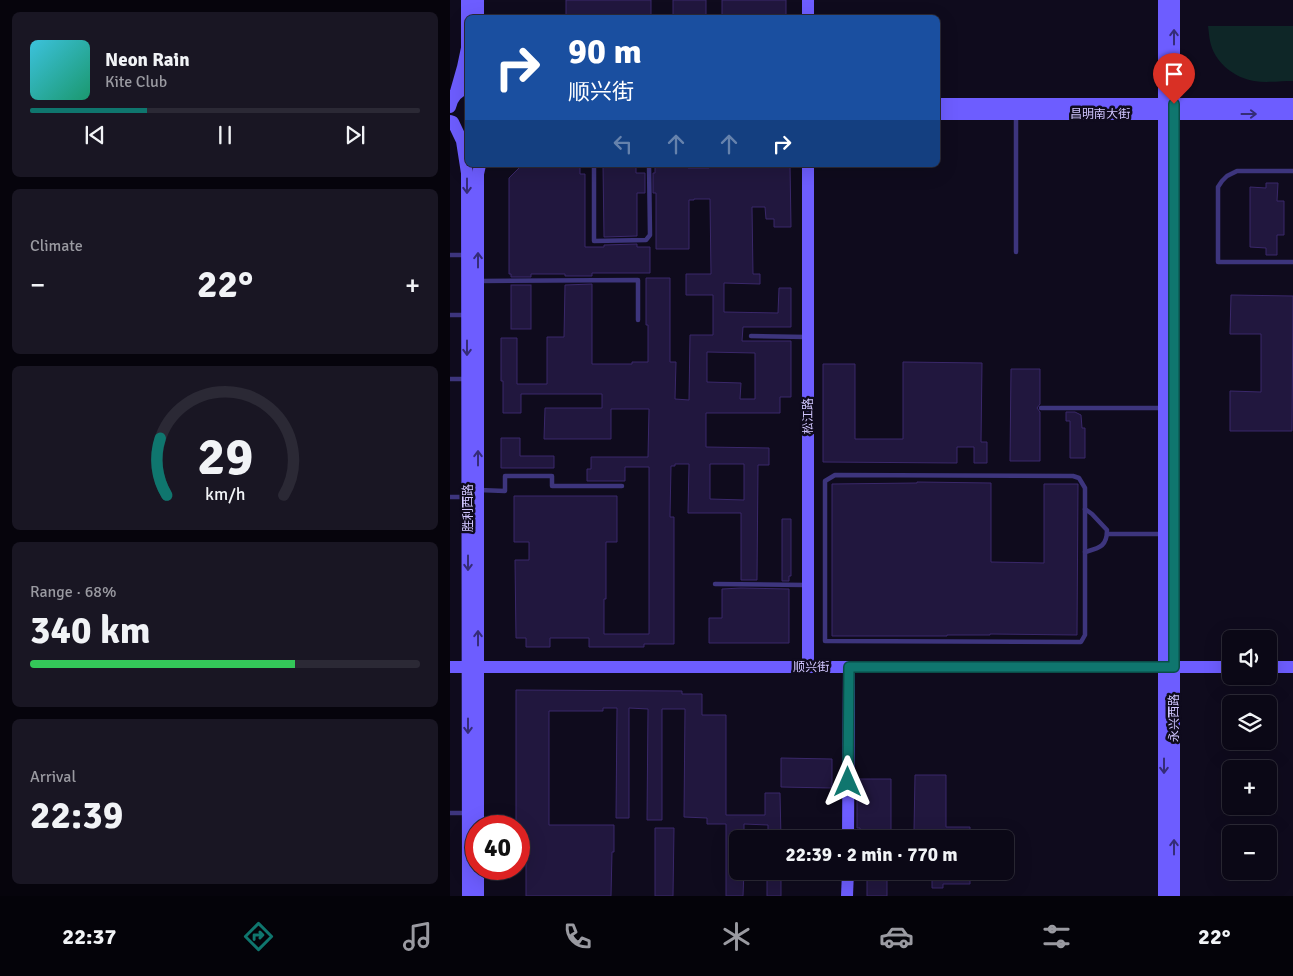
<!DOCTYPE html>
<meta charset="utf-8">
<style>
:root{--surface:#0b0816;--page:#191623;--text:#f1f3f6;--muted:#9a9aa1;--line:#2b2935;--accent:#0f766e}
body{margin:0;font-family:Signika,"Noto Sans SC",sans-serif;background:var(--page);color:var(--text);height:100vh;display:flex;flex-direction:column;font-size:19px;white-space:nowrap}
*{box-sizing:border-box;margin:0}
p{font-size:16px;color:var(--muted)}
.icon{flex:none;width:28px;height:28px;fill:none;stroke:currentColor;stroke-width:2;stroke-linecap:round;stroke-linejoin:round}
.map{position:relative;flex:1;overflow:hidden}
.drawer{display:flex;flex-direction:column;gap:12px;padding:12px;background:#06040c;width:450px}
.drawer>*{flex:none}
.top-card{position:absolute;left:15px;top:15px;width:475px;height:152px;border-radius:8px;box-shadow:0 5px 20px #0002,0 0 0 1px var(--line);background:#1a4fa0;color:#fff;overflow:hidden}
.fabs{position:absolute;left:772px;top:630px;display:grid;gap:10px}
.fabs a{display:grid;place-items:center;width:55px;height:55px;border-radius:8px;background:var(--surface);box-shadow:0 5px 20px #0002,0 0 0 1px var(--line);font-size:25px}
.speed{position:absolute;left:15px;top:815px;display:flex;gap:10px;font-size:25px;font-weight:700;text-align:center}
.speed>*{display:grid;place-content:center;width:65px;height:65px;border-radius:50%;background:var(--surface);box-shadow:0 5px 20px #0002,0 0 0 1px var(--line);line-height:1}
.speed .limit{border:8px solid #d22;background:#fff;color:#111}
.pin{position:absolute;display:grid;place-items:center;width:42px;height:42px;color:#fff;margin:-51px -21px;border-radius:50% 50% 50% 0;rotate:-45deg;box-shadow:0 0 5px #0007}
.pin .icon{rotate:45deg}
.me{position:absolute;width:55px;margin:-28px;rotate:0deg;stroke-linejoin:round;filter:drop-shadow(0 0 4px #0008)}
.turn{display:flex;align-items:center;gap:18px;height:105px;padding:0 20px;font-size:22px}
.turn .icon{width:65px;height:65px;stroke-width:2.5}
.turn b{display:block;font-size:35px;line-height:42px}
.lanes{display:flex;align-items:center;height:48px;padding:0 20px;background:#0003;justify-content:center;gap:25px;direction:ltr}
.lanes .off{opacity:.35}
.big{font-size:38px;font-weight:800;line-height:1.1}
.drawer .card{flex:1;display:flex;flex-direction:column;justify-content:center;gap:8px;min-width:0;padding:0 18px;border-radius:8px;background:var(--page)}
.drawer .dial{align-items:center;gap:0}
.dial svg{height:130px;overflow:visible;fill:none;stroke:var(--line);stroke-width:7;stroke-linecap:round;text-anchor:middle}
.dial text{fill:var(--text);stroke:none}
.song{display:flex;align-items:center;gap:15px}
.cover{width:60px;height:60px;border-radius:8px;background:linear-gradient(135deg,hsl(190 70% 55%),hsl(160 70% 35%))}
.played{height:5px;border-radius:2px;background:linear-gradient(90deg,var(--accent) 30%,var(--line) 30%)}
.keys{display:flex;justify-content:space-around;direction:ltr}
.heat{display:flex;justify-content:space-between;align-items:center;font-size:28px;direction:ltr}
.charge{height:8px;border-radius:4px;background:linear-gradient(90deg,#34c759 68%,var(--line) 0)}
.trip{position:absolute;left:279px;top:830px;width:285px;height:50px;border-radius:8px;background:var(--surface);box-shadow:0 5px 20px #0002,0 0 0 1px var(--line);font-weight:800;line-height:50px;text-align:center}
.tabs{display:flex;height:80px;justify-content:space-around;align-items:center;background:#040309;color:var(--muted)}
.tabs .icon{width:35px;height:35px}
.tabs .active{color:var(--accent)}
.tabs b{font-size:22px;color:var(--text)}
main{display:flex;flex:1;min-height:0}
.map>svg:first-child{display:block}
</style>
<main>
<section class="drawer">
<div class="card">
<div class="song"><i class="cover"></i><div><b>Neon Rain</b><p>Kite Club</p></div></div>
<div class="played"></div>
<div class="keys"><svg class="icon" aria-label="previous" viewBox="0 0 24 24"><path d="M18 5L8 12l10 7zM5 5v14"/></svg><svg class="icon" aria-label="pause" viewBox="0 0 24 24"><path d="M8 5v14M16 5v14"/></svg><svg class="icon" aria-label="next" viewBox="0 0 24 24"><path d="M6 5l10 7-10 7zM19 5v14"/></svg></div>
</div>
<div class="card"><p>Climate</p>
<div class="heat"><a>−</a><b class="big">22°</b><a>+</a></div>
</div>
<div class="card dial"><svg viewBox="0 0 100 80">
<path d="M14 69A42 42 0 1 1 86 69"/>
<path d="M14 69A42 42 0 0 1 10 34" stroke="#0f766e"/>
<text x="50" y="56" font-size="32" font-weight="700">29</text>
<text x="50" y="72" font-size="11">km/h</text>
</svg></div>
<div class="card"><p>Range · 68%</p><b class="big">340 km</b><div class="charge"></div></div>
<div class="card"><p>Arrival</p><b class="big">22:39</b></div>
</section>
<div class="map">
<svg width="843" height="896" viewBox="0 0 843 896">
<rect width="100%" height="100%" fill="#0f0b1d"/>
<path fill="#0e2627" d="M758,26H843V81C830,81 816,83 804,81C785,78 766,63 761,45C759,39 759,32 758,26Z"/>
<g fill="#21173e" stroke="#3a286a" fill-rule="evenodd">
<rect x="116" y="0" width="85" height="18"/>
<rect x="223" y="0" width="33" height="18"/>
<rect x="272" y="0" width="64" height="18"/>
<path d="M72,165H130V174H135V247H154V245L187,244V247H200V273H142V276H115V274H81V277H61V274H59V178Z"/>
<path d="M153,165H186V173H195V193H187V236L154,237Z"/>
<path d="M205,165H238V168H259V165H340L341,227H324V219H316L315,207H302L303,274H310V284L274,283V312L328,313L329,288H341V327H293L292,341H341V397H330V413H256V447L319,448V465H308L307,580H291V513H238L239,464H225V466H221L220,517H224V644H194V647H139V638H100V647H76V638H66L65,560H79V542H64V496H167V542H156V599H154V634H199V467H175V481H137V469H141V457H198L199,409H161V439H94L95,408H152V394H71V413H53V381H51V338H67V384H97V337H114L115,285L142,284V364H182V362H198V325H196V278H220V362H226L225,399L239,400L240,335H263V295H236V274H261L260,199H244V200H239V249H206V193H203V173H205ZM257,352L305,353V399H290L291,383L257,382ZM260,464H294V500L260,499Z"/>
<path d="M816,183H828L827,201H834V235H827V255H816V248L800,247V187L816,188Z"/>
<rect x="61" y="285" width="20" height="44"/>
<path d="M781,295L843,296L842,431H780V391L811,392V334H780Z"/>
<path d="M453,362L532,363L531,442H537V463H524V447H507V463L373,462V364H405V439H453Z"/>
<path d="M561,369H590V404L587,408L590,412V461H560Z"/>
<path d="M616,412H625L631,415L632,428H635V458H620V421H616Z"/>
<path d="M51,438H70V456H104V468H51Z"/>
<path d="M467,482L541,483V562L594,563V484H628L627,635L540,634V635H497V636H382V484L467,483Z"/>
<path d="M332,519H341V576H339V581H332Z"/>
<path d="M291,588L339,589V643H259V618H272V589Z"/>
<path d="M66,690L232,691V694H252V715H276V815H315V793H330L331,839H318V825L294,824V839H288V871H294L293,896H276V824H257V818L234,817L235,709H212V820H197L198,709L179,708V818H166L167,708H153V711H99V825H164V852H162L161,896H76V857H69V826H66Z"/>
<path d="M331,758L382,759V788L331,787Z"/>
<path d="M465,775H496V827H520V839H410V828H407V779H441V830L464,831Z"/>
<path d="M205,828H224L223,896H205Z"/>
<rect x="317" y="871" width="14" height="25"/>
<rect x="417" y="871" width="20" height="25"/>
<path d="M482,871H520V884H493V888H482Z"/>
</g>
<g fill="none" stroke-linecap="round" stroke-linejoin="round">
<g stroke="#3d357d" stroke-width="4.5">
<path d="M144,165V241L196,240L200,235L199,165"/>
<path d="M843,171H787L777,176L772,181L768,187V262H843"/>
<path d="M566,252V116"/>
<path d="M0,255H16"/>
<path d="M29,281L188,280V320"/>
<path d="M0,315H16"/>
<path d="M301,336L357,337"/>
<path d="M0,379H16"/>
<path d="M591,408H712"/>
<path d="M385,475L623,476L629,478L635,488V635L631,642L375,641V481Z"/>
<path d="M29,490L55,491V476H102V486H172"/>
<path d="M0,497H16"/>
<path d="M657,534H713"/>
<path d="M635,552C649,548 657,547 657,530L642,514L635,509"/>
<path d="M265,584L356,585"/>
<path d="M0,813H16"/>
</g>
<g stroke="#6d5dff" stroke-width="12">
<path d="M28,0V18"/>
<path d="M358,18V0"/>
<path d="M0,96L5,95L13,67L17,48V0"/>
<path d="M488,104H843"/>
<path d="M0,107C2,97 8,91 18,87"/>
<path d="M488,114H843"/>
<path d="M0,121L3,122L12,141L17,173L18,896"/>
<path d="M0,667H781"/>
<path d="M358,667V165"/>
<path d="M819,667H843"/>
<path d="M28,826V174L30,165"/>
<path d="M398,839L399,667"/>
<path d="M28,869V896"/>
<path d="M397,896L398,871"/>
<path d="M714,896V0"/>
<path d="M724,896V0"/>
</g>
</g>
<defs><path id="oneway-shaft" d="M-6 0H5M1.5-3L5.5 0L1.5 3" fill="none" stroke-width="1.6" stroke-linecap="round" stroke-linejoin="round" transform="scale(1.25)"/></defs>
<g stroke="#352c77">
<use href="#oneway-shaft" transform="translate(724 37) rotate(-90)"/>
<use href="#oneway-shaft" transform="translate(799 114)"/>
<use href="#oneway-shaft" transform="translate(17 186) rotate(90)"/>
<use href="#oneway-shaft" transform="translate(28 260) rotate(-90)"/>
<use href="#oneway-shaft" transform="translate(17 348) rotate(90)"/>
<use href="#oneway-shaft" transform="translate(28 458) rotate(-90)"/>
<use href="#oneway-shaft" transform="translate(18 563) rotate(90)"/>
<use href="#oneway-shaft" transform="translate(28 638) rotate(-90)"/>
<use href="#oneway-shaft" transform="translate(18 726) rotate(90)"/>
<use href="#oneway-shaft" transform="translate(714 766) rotate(90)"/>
<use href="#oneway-shaft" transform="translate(724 847) rotate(-90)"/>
</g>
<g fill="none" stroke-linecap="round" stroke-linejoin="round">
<g stroke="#0a4d48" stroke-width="12">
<path id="route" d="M398,782L399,667H724V104"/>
</g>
<use href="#route" stroke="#0f766e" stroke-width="9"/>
</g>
<g text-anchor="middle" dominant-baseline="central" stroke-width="5" stroke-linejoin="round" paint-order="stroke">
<g font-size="12" fill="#d1c6ff" stroke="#0f0b1d">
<text x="650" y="114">昌明南大街</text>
<text transform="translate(358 416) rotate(-90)">松江路</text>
<text transform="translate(18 508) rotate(-90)">胜利西路</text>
<text x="361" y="667">顺兴街</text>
<text transform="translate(724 718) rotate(-90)">永兴西路</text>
</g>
</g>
</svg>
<div class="fabs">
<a><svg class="icon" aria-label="sound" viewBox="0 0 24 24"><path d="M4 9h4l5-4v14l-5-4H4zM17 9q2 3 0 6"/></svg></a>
<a><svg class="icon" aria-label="layers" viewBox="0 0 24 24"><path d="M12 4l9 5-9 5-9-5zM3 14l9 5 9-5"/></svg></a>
<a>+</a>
<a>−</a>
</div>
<div class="speed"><div class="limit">40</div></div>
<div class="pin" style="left:724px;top:104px;background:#d93025"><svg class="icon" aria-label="arrive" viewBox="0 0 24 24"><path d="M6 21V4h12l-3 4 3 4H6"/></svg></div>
<svg class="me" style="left:398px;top:782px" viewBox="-20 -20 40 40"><path d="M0-17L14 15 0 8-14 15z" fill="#0f766e" stroke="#fff" stroke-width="4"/></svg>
<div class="trip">22:39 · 2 min · 770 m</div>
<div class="top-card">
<div class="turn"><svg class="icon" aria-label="right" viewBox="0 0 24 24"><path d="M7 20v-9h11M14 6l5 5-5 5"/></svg><div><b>90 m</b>顺兴街</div></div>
<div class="lanes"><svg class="icon off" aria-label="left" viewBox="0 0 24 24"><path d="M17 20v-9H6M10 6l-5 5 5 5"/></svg><svg class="icon off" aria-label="ahead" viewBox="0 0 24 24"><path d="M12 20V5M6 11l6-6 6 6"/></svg><svg class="icon off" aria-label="ahead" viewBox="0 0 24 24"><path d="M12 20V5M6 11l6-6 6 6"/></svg><svg class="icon" aria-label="right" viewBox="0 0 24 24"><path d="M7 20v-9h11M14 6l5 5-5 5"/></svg></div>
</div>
</div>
</main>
<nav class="tabs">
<b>22:37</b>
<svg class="icon active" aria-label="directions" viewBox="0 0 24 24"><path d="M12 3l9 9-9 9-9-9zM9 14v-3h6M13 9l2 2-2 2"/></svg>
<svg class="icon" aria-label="music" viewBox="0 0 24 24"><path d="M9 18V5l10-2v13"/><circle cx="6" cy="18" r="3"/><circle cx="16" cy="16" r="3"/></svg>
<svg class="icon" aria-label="phone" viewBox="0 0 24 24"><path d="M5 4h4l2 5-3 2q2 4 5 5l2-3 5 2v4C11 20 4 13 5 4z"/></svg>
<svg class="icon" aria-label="climate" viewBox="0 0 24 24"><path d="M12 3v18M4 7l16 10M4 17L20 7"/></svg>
<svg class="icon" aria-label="car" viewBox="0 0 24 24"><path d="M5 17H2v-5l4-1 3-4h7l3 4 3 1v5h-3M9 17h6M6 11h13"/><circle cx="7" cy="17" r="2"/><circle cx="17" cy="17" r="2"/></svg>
<svg class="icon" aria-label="filters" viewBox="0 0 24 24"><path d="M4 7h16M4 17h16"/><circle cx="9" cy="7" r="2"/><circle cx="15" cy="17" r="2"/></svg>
<b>22°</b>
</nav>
